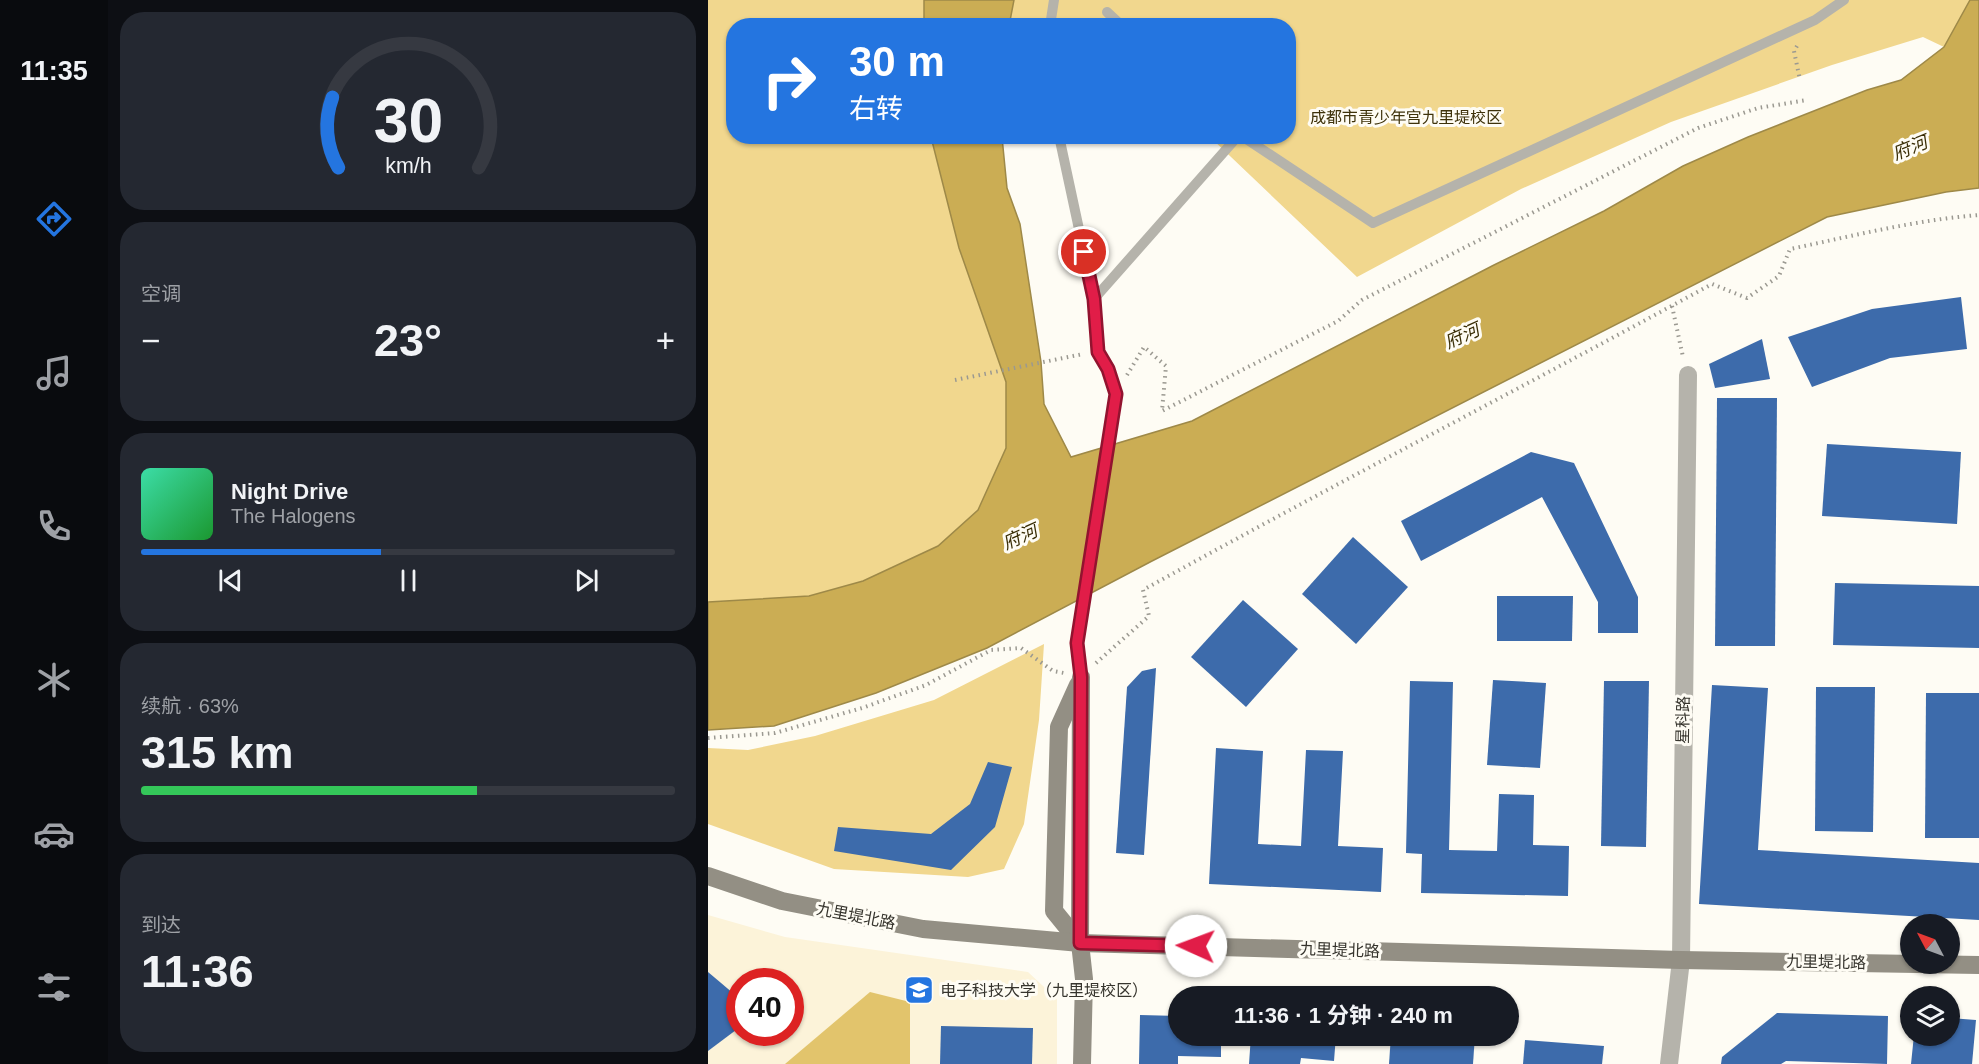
<!DOCTYPE html>
<html lang="zh">
<meta charset="utf-8">
<style>
:root{--surface:#171b24;--page:#242831;--text:#f1f3f6;--muted:#9ea1a6;--line:#363941;--accent:#2475e0}
body{margin:0;font-family:Helvetica,"Noto Sans SC",sans-serif;background:var(--page);color:var(--text);height:100vh;display:flex;flex-direction:column;font-size:22px;white-space:nowrap}
*{box-sizing:border-box;margin:0}
p{font-size:20px;color:var(--muted)}
.icon{flex:none;width:33px;height:33px;fill:none;stroke:currentColor;stroke-width:2;stroke-linecap:round;stroke-linejoin:round}
.map{position:relative;flex:1;overflow:hidden}
.side{display:flex;flex-direction:column;gap:12px;padding:12px;background:#0d0f14;width:600px}
.side>*{flex:none}
.guide{position:absolute;left:18px;top:18px;width:570px;height:126px;border-radius:24px;box-shadow:0 2px 4px #0004;background:#2475e0;color:#fff;overflow:hidden}
.needle{width:39px;rotate:311deg}
.tools{position:absolute;left:1192px;top:914px;display:grid;gap:12px}
.tools a{display:grid;place-items:center;width:60px;height:60px;border-radius:50%;background:var(--surface);box-shadow:0 2px 4px #0004;font-size:30px}
.speed{position:absolute;left:18px;top:968px;display:flex;gap:12px;font-size:30px;font-weight:700;text-align:center}
.speed>*{display:grid;place-content:center;width:78px;height:78px;border-radius:50%;background:var(--surface);box-shadow:0 2px 4px #0004;line-height:1}
.speed .limit{border:9px solid #d22;background:#fff;color:#111}
.pin{position:absolute;display:grid;place-items:center;width:51px;height:51px;color:#fff;margin:-26px;border:3px solid #fff;border-radius:50%;box-shadow:0 2px 6px #0007}
.me{position:absolute;width:66px;margin:-33px;rotate:272deg;stroke-linejoin:round;filter:drop-shadow(0 0 4px #0008)}
.turn{display:flex;align-items:center;gap:21px;height:126px;padding:0 24px;font-size:27px}
.turn .icon{width:78px;height:78px;stroke-width:2.5}
.turn b{display:block;font-size:42px;line-height:51px}
.big{font-size:45px;font-weight:700;line-height:1.1}
.side .tile{flex:1;display:flex;flex-direction:column;justify-content:center;gap:9px;min-width:0;padding:0 21px;border-radius:24px;background:var(--page)}
.side .dial{align-items:center;gap:0}
.dial svg{height:156px;overflow:visible;fill:none;stroke:var(--line);stroke-width:7;stroke-linecap:round;text-anchor:middle}
.dial text{fill:var(--text);stroke:none}
.song{display:flex;align-items:center;gap:18px}
.cover{width:72px;height:72px;border-radius:9px;background:linear-gradient(135deg,hsl(160 70% 55%),hsl(130 70% 35%))}
.played{height:6px;border-radius:3px;background:linear-gradient(90deg,var(--accent) 45%,var(--line) 45%)}
.keys{display:flex;justify-content:space-around;direction:ltr}
.heat{display:flex;justify-content:space-between;align-items:center;font-size:33px;direction:ltr}
.charge{height:9px;border-radius:4px;background:linear-gradient(90deg,#34c759 63%,var(--line) 0)}
.trip{position:absolute;left:460px;top:986px;width:351px;height:60px;border-radius:30px;background:var(--surface);box-shadow:0 2px 4px #0004;font-weight:700;line-height:60px;text-align:center}
main{display:flex;flex:1;min-height:0}
.tab-bar{display:flex;flex-direction:column;width:108px;justify-content:space-around;align-items:center;background:#090b0e;color:var(--muted)}
.tab-bar .icon{width:42px;height:42px}
.tab-bar .current{color:var(--accent)}
.tab-bar b{font-size:27px;color:var(--text)}
.map>svg:first-child{display:block}
</style>
<main>
<nav class="tab-bar">
<b>11:35</b>
<svg class="icon current" aria-label="directions" viewBox="0 0 24 24"><path d="M12 3l9 9-9 9-9-9zM9 14v-3h6M13 9l2 2-2 2"/></svg>
<svg class="icon" aria-label="music" viewBox="0 0 24 24"><path d="M9 18V5l10-2v13"/><circle cx="6" cy="18" r="3"/><circle cx="16" cy="16" r="3"/></svg>
<svg class="icon" aria-label="phone" viewBox="0 0 24 24"><path d="M5 4h4l2 5-3 2q2 4 5 5l2-3 5 2v4C11 20 4 13 5 4z"/></svg>
<svg class="icon" aria-label="climate" viewBox="0 0 24 24"><path d="M12 3v18M4 7l16 10M4 17L20 7"/></svg>
<svg class="icon" aria-label="car" viewBox="0 0 24 24"><path d="M5 17H2v-5l4-1 3-4h7l3 4 3 1v5h-3M9 17h6M6 11h13"/><circle cx="7" cy="17" r="2"/><circle cx="17" cy="17" r="2"/></svg>
<svg class="icon" aria-label="filters" viewBox="0 0 24 24"><path d="M4 7h16M4 17h16"/><circle cx="9" cy="7" r="2"/><circle cx="15" cy="17" r="2"/></svg>
</nav>
<section class="side">
<div class="tile dial"><svg viewBox="0 0 100 80">
<path d="M14 69A42 42 0 1 1 86 69"/>
<path d="M14 69A42 42 0 0 1 11 33" stroke="#2475e0"/>
<text x="50" y="56" font-size="32" font-weight="700">30</text>
<text x="50" y="72" font-size="11">km/h</text>
</svg></div>
<div class="tile"><p>空调</p>
<div class="heat"><a>−</a><b class="big">23°</b><a>+</a></div>
</div>
<div class="tile">
<div class="song"><i class="cover"></i><div><b>Night Drive</b><p>The Halogens</p></div></div>
<div class="played"></div>
<div class="keys"><svg class="icon" aria-label="previous" viewBox="0 0 24 24"><path d="M18 5L8 12l10 7zM5 5v14"/></svg><svg class="icon" aria-label="pause" viewBox="0 0 24 24"><path d="M8 5v14M16 5v14"/></svg><svg class="icon" aria-label="next" viewBox="0 0 24 24"><path d="M6 5l10 7-10 7zM19 5v14"/></svg></div>
</div>
<div class="tile"><p>续航 · 63%</p><b class="big">315 km</b><div class="charge"></div></div>
<div class="tile"><p>到达</p><b class="big">11:36</b></div>
</section>
<div class="map">
<svg width="1271" height="1064" viewBox="0 0 1271 1064">
<rect width="100%" height="100%" fill="#fefcf4"/>
<path fill="#fcf3d9" fill-rule="evenodd" d="M0,915L77,937L320,972L349,999V1064H0ZM32,981H82V1032H32Z"/>
<g fill="#f1d78e">
<path d="M0,0H216V25L26,26V136L223,137L251,248L298,382V448L270,510L230,546L155,581L101,596L0,602Z"/>
<path d="M306,0H1262L1236,47L1215,37L1124,65L963,122L813,189L649,277L502,137L580,136V26H301Z"/>
<path d="M336,644L331,720L316,824L296,869L260,877L126,869L0,824V748L40,750L107,736L226,700Z"/>
</g>
<path fill="#e2c46c" d="M162,992L202,1002V1064H77Z"/>
<g fill="#cbad54" stroke="#9e8948" stroke-width="1.5">
<path d="M216,0H306L301,26L216,25Z"/>
<path d="M1262,0H1271V188L1238,192L1119,217L444,561L279,648L168,693L66,726L0,730V602L101,596L155,581L230,546L270,510L298,448V382L251,248L223,137H294L299,188L312,224L333,362L336,404L363,457L484,421L786,265L896,211L975,166L1040,137L1159,90L1193,80L1236,47Z"/>
</g>
<g fill="#3d6bab">
<path d="M1253,297L1259,349L1182,358L1104,387L1080,337L1164,309Z"/>
<path d="M1054,339L1062,379L1007,388L1001,364Z"/>
<path d="M1009,398H1069L1067,646H1007Z"/>
<path d="M1119,444L1253,452L1249,524L1114,516Z"/>
<path d="M823,452L866,463L930,597V633H890V602L834,497L713,561L693,521Z"/>
<path d="M645,537L700,587L648,644L594,594Z"/>
<path d="M1127,583L1271,586V648L1125,645Z"/>
<path d="M789,596H865L864,641H789Z"/>
<path d="M535,600L590,649L538,707L483,657Z"/>
<path d="M448,668L436,855L408,853L419,687L434,671Z"/>
<path d="M785,680L838,683L832,768L779,765Z"/>
<path d="M702,681L745,682L741,850L789,851L791,794L826,795L825,845L861,846L860,896L713,893L714,854L698,853Z"/>
<path d="M896,681H941L938,847L893,846Z"/>
<path d="M1004,685L1060,688L1050,850L1271,863V920L991,904Z"/>
<path d="M1108,687H1167L1165,832L1107,831Z"/>
<path d="M1218,693H1271V838H1217Z"/>
<path d="M508,748L555,751L550,844L593,846L598,750L635,751L630,846L675,848L673,892L501,884Z"/>
<path d="M280,762L304,767L287,827L243,870L126,851L130,827L223,834L262,804Z"/>
<path d="M0,972L32,999V1027L0,1051Z"/>
<path d="M1069,1013L1180,1016L1179,1064L1078,1061L1073,1064H1013L1014,1057Z"/>
<path d="M432,1015L471,1016V1035H513V1057L470,1056V1064H431Z"/>
<path d="M1242,1018L1268,1020L1264,1064H1203L1206,1035H1242Z"/>
<path d="M233,1026L325,1028L324,1064H232Z"/>
<path d="M543,1035H628L626,1061L593,1058L592,1064H541Z"/>
<path d="M683,1035H767L765,1064H681Z"/>
<path d="M817,1040L896,1046L894,1064H815Z"/>
</g>
<g fill="none" stroke-linecap="round" stroke-linejoin="round">
<g stroke="#9b9991" stroke-width="4" stroke-dasharray="1.5 4.5" stroke-linecap="butt">
<path d="M1089,46L1086,51L1092,80"/>
<path d="M964,306L975,357"/>
<path d="M419,375L436,347L458,366L454,411L630,321L654,300L990,128L1050,108L1099,100"/>
<path d="M247,380L375,354"/>
<path d="M388,663L441,616L435,590C623,486 815,387 1004,284L1039,298L1071,276L1082,249C1145,236 1207,220 1271,215"/>
<path d="M0,738L67,733L154,708L218,685L283,650L313,648L345,671L356,673"/>
</g>
<g stroke="#b5b3ab" stroke-width="10">
<path d="M399,12L414,26"/>
<path d="M342,26L346,0"/>
<path d="M351,136L386,299L390,352L400,369L409,394L369,643L373,677"/>
<path d="M534,136L665,223L1107,20L1136,0"/>
<path d="M386,299L530,136"/>
</g>
<path stroke="#b5b3ab" stroke-width="18" d="M961,1064L973,960L980,375"/>
<g stroke="#938f84" stroke-width="18">
<path d="M373,677L372,943L376,979L374,1064"/>
<path d="M370,685L351,727L346,911L372,943"/>
<path d="M0,876L74,901L215,929L372,943L973,960L1271,965"/>
</g>
</g>
<g fill="none" stroke-linecap="round" stroke-linejoin="round">
<g stroke="#92132f" stroke-width="15">
<path id="route" d="M376,252L386,299L390,352L400,369L408,394L369,643L373,677L372,943L488,946"/>
</g>
<use href="#route" stroke="#e11d48" stroke-width="10"/>
</g>
<defs>
<g id="university-square" transform="scale(1.5)"><rect x="-9" y="-9" width="18" height="18" rx="4" fill="#2475e0" stroke="#fefcf4"/><path d="M0-5L7-2L0 1L-7-2ZM-4 1L0 2.5L4 1V4Q0 6-4 4Z" fill="#fff"/></g>
</defs>
<g fill-rule="evenodd">
<use href="#university-square" x="211" y="990"/>
</g>
<g text-anchor="middle" dominant-baseline="central" stroke-width="6" stroke-linejoin="round" paint-order="stroke">
<g font-size="16" fill="#3e320a" stroke="#fefcf4">
<text x="698" y="117">成都市青少年宫九里堤校区</text>
</g>
<g font-size="16" fill="#36342d" stroke="#fefcf4">
<text transform="translate(975 720) rotate(-89)">星科路</text>
<text transform="translate(148 916) rotate(11)">九里堤北路</text>
<text transform="translate(632 950) rotate(2)">九里堤北路</text>
<text transform="translate(1118 962) rotate(1)">九里堤北路</text>
</g>
<g font-size="16" fill="#36342d" stroke="#fefcf4" text-anchor="start">
<text x="232" y="990">电子科技大学（九里堤校区）</text>
</g>
<g font-size="18" font-style="italic" fill="#3a2e06" stroke="#fefcf4">
<text transform="translate(1202 148) rotate(-22)">府河</text>
<text transform="translate(754 336) rotate(-24)">府河</text>
<text transform="translate(312 537) rotate(-24)">府河</text>
</g>
</g>
</svg>
<div class="tools">
<a><svg class="needle" viewBox="-14 -14 28 28"><path d="M0-13l5 13h-10z" fill="#e53935"/><path d="M0 13l5-13h-10z" fill="#9ea1a6"/></svg></a>
<a><svg class="icon" aria-label="layers" viewBox="0 0 24 24"><path d="M12 4l9 5-9 5-9-5zM3 14l9 5 9-5"/></svg></a>
</div>
<div class="speed"><div class="limit">40</div></div>
<div class="pin" style="left:376px;top:252px;background:#d93025"><svg class="icon" aria-label="arrive" viewBox="0 0 24 24"><path d="M6 21V4h12l-3 4 3 4H6"/></svg></div>
<svg class="me" style="left:488px;top:946px" viewBox="-20 -20 40 40"><circle r="19" fill="#fff"/><path d="M0-13L10 11 0 6-10 11z" fill="#e11d48"/></svg>
<div class="trip">11:36 · 1 分钟 · 240 m</div>
<div class="guide">
<div class="turn"><svg class="icon" aria-label="right" viewBox="0 0 24 24"><path d="M7 20v-9h11M14 6l5 5-5 5"/></svg><div><b>30 m</b>右转</div></div>
</div>
</div>
</main>
